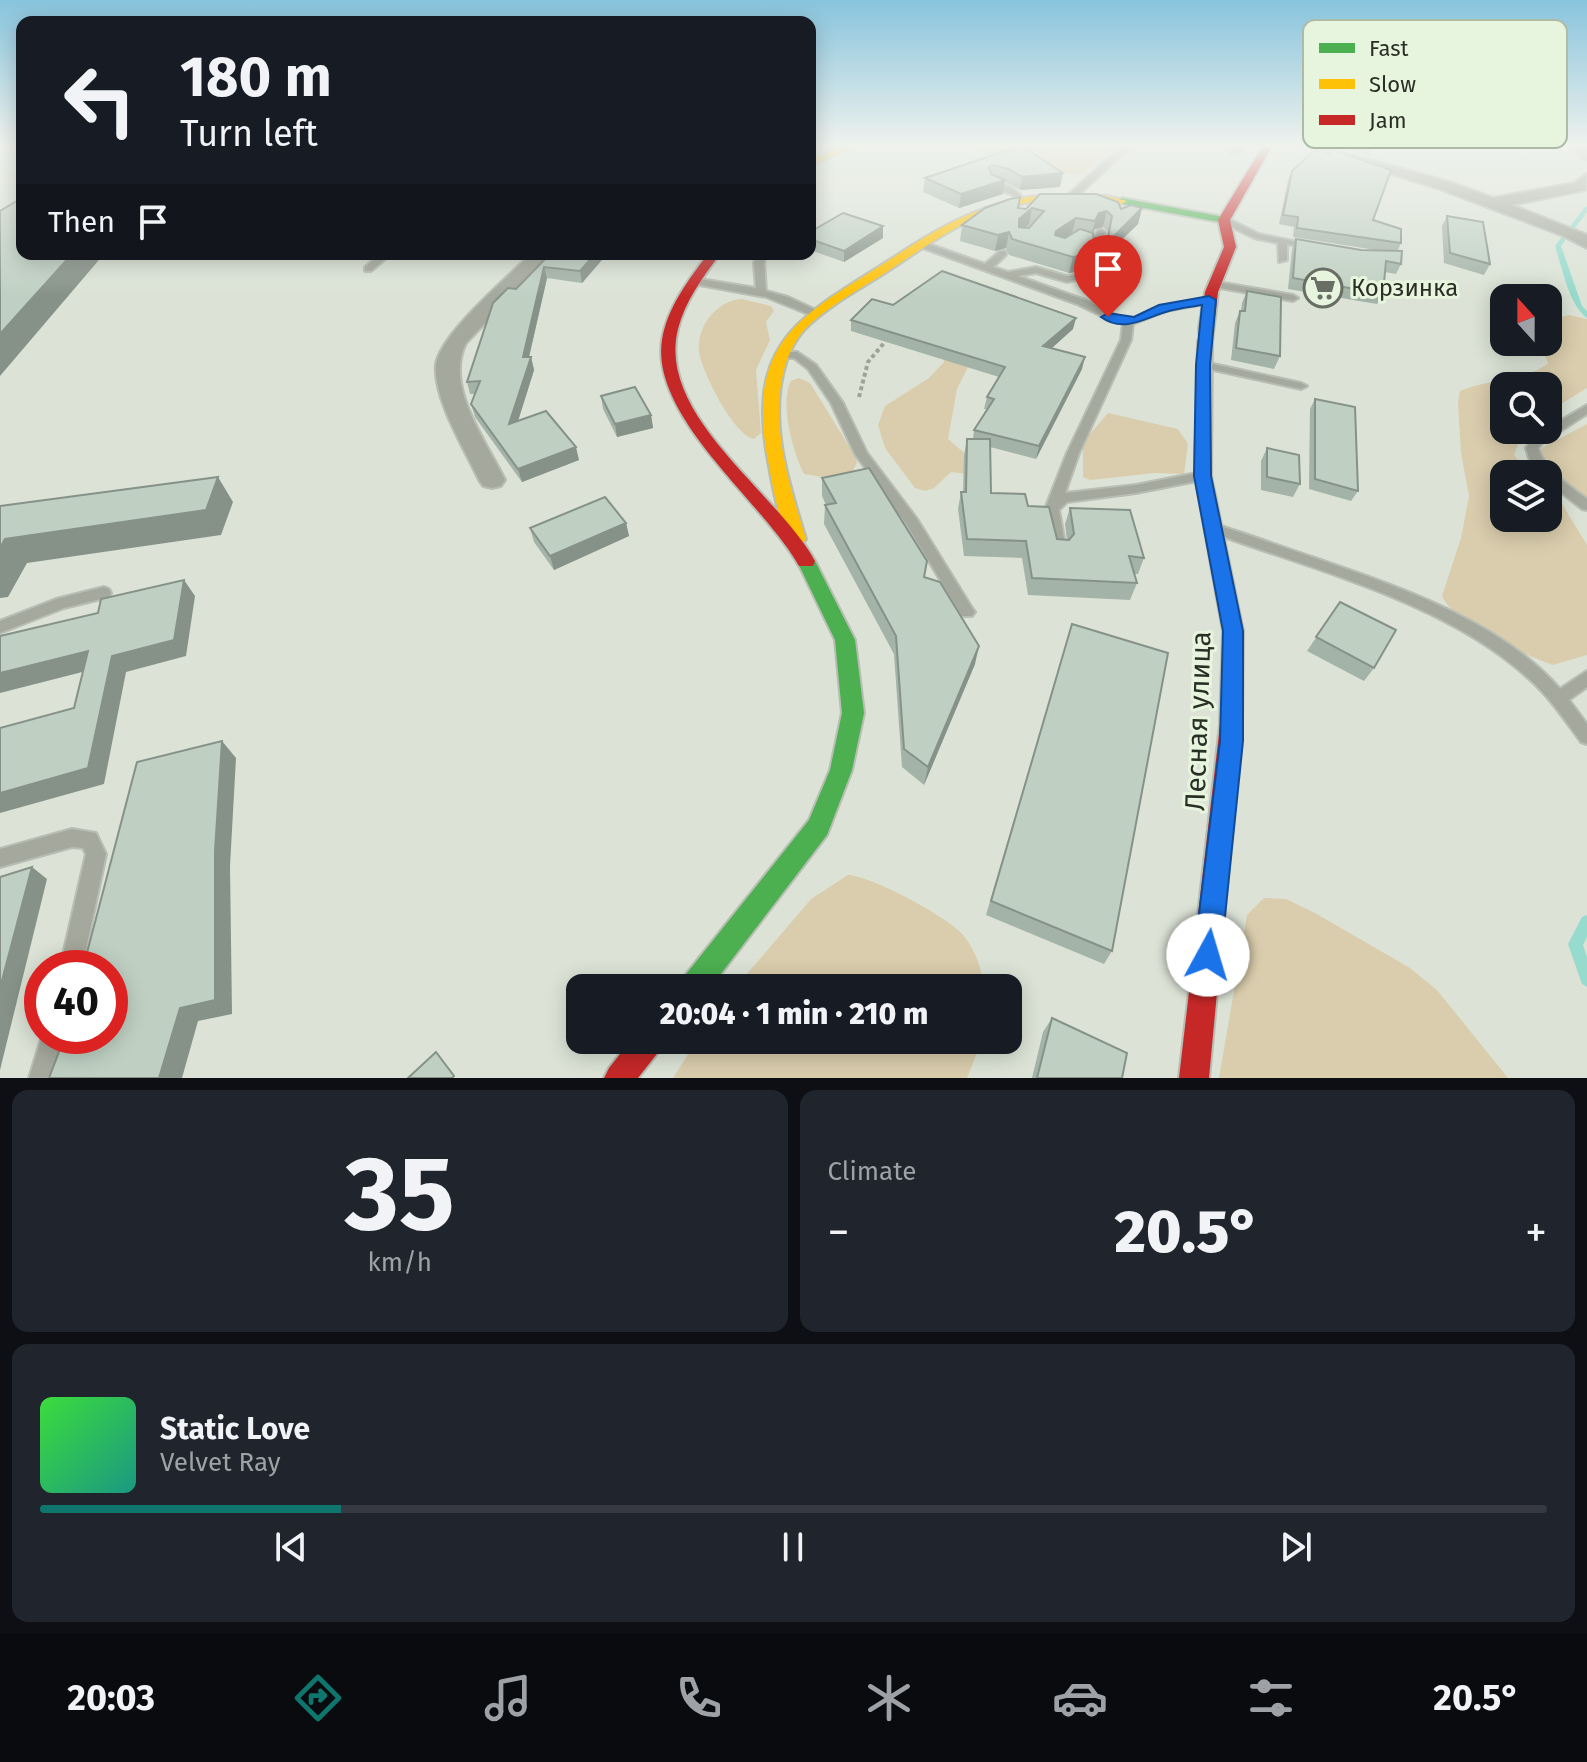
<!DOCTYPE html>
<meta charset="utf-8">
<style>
:root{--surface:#171b24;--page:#20242c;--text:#f1f3f6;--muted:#9ea1a6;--line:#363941;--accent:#0f766e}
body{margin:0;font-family:"Fira Sans",sans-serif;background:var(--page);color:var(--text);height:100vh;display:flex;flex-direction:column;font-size:30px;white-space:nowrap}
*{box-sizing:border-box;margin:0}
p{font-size:26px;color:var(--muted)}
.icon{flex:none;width:44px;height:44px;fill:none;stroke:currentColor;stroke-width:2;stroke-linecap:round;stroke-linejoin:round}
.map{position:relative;height:1078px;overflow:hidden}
.panel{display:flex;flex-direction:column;gap:12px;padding:12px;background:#0d0f14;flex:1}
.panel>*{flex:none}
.banner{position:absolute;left:16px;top:16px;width:800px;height:244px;border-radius:16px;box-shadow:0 4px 20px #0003;background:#171b24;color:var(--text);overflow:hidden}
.needle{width:52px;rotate:339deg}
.tools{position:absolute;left:1490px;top:284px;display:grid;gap:16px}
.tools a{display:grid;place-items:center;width:72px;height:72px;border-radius:16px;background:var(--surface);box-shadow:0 4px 20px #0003;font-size:40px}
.speed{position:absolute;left:24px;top:950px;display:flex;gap:16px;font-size:40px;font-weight:700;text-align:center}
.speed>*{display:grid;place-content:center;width:104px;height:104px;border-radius:50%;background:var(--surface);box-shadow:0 4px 20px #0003;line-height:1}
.speed .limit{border:12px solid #d22;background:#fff;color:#111}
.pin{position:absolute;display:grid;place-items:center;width:68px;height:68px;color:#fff;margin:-82px -34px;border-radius:50% 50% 50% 0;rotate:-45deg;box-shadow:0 0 8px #0007}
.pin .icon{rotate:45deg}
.me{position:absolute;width:88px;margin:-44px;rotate:6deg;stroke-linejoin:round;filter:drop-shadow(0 0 6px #0008)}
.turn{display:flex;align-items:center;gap:28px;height:168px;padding:0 32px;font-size:36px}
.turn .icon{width:104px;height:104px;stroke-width:2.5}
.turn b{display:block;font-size:56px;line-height:68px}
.then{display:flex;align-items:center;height:76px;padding:0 32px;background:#0003;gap:16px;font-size:30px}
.big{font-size:60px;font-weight:800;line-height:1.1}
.panel .tile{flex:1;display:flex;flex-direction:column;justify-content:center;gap:12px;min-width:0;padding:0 28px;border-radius:16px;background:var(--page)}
.panel .dial{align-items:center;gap:0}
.dial b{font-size:104px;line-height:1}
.song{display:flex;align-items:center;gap:24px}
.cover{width:96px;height:96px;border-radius:12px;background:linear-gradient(135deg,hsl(120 70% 55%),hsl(170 70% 35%))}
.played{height:8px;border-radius:4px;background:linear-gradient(90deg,var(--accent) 20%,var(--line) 20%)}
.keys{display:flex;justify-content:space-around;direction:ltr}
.heat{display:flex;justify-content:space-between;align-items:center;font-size:44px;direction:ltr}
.panel .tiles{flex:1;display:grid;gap:12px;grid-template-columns:1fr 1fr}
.tile:last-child{grid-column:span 2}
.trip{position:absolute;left:566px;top:974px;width:456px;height:80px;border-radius:16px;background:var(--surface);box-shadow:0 4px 20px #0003;font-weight:800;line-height:80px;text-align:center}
.menu{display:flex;height:128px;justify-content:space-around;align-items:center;background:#090b0e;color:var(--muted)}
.menu .icon{width:56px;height:56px}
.menu .current{color:var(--accent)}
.menu b{font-size:36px;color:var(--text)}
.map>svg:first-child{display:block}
</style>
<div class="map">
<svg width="1587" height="1078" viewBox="0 0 1587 1078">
<rect width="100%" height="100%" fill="#dce3d6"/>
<g fill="#dacdad">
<path d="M970,146H1116L1082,174L1073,175L1031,160L990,156Z"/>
<path d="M742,299L771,306L774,311L766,322L770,340L756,370L761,433L754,439C734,436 702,372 699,352C696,327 717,300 742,299Z"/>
<path d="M1569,315L1587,319V388L1548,412V386H1504V430H1523L1514,455L1528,474H1504V518H1548V491L1562,504L1587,545V655L1553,665C1521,653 1457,627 1442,596L1461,538L1469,496L1461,453L1458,403L1460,391C1487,379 1529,380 1548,363L1540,342H1548V320Z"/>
<path d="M944,357L969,365L957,389L948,439L975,462L974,475L951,472L934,488L925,491L915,488L885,448L878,425L885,406L929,378L944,362Z"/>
<path d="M799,378L810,383L855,456L857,463L853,471L823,477L804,474C793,454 779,401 791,381Z"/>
<path d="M1108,413L1178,429L1188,444L1184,474L1155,473L1090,480L1083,477V442Z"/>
<path d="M1587,424V506L1539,459L1542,448Z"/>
<path d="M848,875C869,875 951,918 964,936C975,950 983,970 983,988H735L811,899Z"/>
<path d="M1264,898L1286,899L1315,913L1410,968L1437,990L1508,1078H1219L1247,915Z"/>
<path d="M697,1040H979L977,1053L967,1078H673Z"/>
</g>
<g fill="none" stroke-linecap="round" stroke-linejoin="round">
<g fill="#96dbcd" fill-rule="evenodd">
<path d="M1587,206V212L1561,246L1582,306L1587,311V318C1569,305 1562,267 1555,246L1585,207Z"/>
<path d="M1587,915V937L1583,945L1587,957V987L1582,984L1568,944L1582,917Z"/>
</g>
<g stroke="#b8beb4" stroke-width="4">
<g id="lane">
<path d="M1128,146H1137L1123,154L1074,199H1068V195L1117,150Z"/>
<path d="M1237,146H1245L1238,154H1232L1231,152Z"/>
<path d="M990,181C1004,182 1019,190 1025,202L1018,204L1014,196L990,185Z"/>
<path d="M1221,218H1227L1259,234L1317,246L1312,249L1287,244V260L1279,262L1278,243L1254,238L1221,222Z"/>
<path d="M1101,229L1105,232L1102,241V256L1097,259L1092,256V241L1098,230Z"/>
<path d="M923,242L985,264L1000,251H1006V255L993,267L1008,272L1036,267L1067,276L1082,274V278L1067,282L1036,273L1018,276L1085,300L1120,317L1133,318L1159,306L1213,298V302L1166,311L1133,324L1131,340L1079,453L1065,493L1136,485L1202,472L1208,476L1207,479L1136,493L1067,502L1059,510L1066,550L1064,554H1054L1045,509L1067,453L1121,340L1123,323L1114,322L1077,304L920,247V243Z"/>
<path d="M380,254H391L371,271H365V267Z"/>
<path d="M757,254H767L764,263L766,291L788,297L816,310V314H808L766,297L694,284L689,281L694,278L756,288L754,263Z"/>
<path d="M1212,281L1293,295L1298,298L1293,301L1209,286V282Z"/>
<path d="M797,352L816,365L843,403L867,453L917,519L972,608L975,612L972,616H962L907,525L855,454L831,403L808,369L794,358H781L776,355L781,352Z"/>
<path d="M1204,362L1301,383L1307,386L1301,389L1200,367V363Z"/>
<path d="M1587,405V414L1543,442L1538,448C1546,472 1569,485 1587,499V510L1582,509L1548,482V474H1540L1529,458L1526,448L1535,436Z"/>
<path d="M1218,525C1249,535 1280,546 1312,557C1396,586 1500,620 1560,689L1587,671V687L1569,700L1587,724V744L1581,742C1564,719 1549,696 1527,677C1446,603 1315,570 1213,533L1211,530L1213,527Z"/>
<path d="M104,587L109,589L111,593L109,597L64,608L0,633V621L56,599Z"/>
<path d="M72,829L96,833L106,854L82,968H60L86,854L83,848L72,847L0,867V849Z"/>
<path d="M42,1036H64L51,1078H29Z"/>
</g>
</g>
<g stroke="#b8beb4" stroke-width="4">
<g id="street">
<path d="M1299,146H1321L1449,182L1493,198L1574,183L1587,174L1585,190L1512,205L1587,235V248L1561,235L1437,188Z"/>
<path d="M1571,146H1586L1587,160L1582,158Z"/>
<path d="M531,254H551L466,343C444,386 486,441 505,480L501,486L492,488L483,486L479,480C465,450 433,398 436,365C439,335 508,277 531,254Z"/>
</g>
</g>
<g stroke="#b8beb4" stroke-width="4">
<g id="fast">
<path d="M1122,198L1224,217L1230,220L1224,223L1118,203L1117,201Z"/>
<path d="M806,554L815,561L855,640L864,713L852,770L827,835L710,988H679L683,978L809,820L830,770L842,713L835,640L797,561Z"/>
</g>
</g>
<g stroke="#b8beb4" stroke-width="4">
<g id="slow">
<path d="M845,146H857L810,166V159Z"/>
<path d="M1046,195L1107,196L1127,201L1122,204C1084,201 1044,197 1007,207C961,219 924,248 885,273C857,291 828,306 805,329C797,338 791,349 787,360C767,419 789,483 806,539L803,543H791C778,520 773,488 768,461C745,339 802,316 891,259C940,226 986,200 1046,195Z"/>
<path d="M1205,337L1212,341L1211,476L1243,631L1242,725L1239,732L1231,734L1223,732L1220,725L1223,631L1195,476L1198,341Z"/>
</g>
</g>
<g stroke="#b8beb4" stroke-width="4">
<g id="jam">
<path d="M1263,146H1272L1230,220L1236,247L1218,292L1212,341L1210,344H1200L1199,328L1205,292L1224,247L1218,220Z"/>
<path d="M708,254H720C703,277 685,301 678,329C656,416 778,493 815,561L813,566H799C764,503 650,417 662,340C667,308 689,279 708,254Z"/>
<path d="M1231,716L1239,718L1242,725L1209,1078H1179L1220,725L1223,718Z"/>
<path d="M631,1040H664L660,1050L638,1078H604L609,1068Z"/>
</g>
</g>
<path stroke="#a0a299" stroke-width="4" stroke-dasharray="4 3" stroke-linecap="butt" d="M859,397L868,362L884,343"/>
<use href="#lane" fill="#a5a89c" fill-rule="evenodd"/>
<use href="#street" fill="#a5a89c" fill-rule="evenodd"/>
<use href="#fast" fill="#4caf50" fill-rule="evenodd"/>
<use href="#slow" fill="#ffc107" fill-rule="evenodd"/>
<use href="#jam" fill="#c62828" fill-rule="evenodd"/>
</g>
<g fill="#a4b3a7">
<path d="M1338,146H1373L1369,156L1337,147Z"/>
<path d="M1025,148L1060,187L1020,190L1005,182L1003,194L959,208L923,192L925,178Z"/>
<path d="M1292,171L1373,220L1401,243L1398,250L1401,264L1396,274L1385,272L1383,294L1377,304L1288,289L1292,249L1296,239L1361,250H1376L1293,237L1294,227L1279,224L1288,180Z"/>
<path d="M1018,208L1026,209L1142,208L1138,224L1103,258L1108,231L1103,227L1095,229L1093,233L1094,242L1101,261L1085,276L1082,271L1069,273L1009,255L1006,248L995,251L960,241L962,225Z"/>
<path d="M1447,216L1490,264L1484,275L1444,263L1442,226Z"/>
<path d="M810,232L883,238L844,262L810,250Z"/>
<path d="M550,254H607L582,283L547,278L529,357H531L534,370L518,421L579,460L522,482L475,417L471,404L475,394H470L467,382L516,289Z"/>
<path d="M1247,291L1280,356L1274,369L1231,360L1235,323L1240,311H1241L1242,303Z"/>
<path d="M893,305L1073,329L1051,348L1082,369L1036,459L990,447L991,493L1028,506L1057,539L1067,540L1065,524L1070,508L1144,558L1138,574H1134L1137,583L1130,600L1028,595L1022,558L964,556L958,509L961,492H963L964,455L967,439H973L974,430L987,409H984L987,397L999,377L851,331V320Z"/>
<path d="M601,396L651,415L653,428L617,437L603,409Z"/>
<path d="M1315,399L1358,491L1351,501L1309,489L1310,409Z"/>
<path d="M1267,448L1300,484L1293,497L1261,490V461Z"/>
<path d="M822,478L924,577L975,664L924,785L902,767L894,654L824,524L825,505H826L822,496Z"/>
<path d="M626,523L629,536L554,570L534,542L530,528Z"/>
<path d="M1340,602L1374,668L1364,681L1307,651Z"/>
<path d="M1072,624L1112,951L1104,964L986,915Z"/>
<path d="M1052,1018L1122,1078H1032L1043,1032Z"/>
</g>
<g fill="#869288">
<path d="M1063,173L1060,187L1020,190L1022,177Z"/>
<path d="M1005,180L1003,194L959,208L961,194Z"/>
<path d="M1032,208L1029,224L1016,235L1019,219Z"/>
<path d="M1142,208L1138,224L1103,258L1107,243Z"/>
<path d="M1107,211L1103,227L1095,229L1091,237L1095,221L1099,213Z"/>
<path d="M1076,218L1072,233L1052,246L1056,231Z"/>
<path d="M883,226V238L844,262V251Z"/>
<path d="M1009,232L1006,248L995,251L998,235Z"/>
<path d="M1105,245L1101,261L1085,276L1089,260Z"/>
<path d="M72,254H104L0,376V334Z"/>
<path d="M595,254H607L582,283L580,271Z"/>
<path d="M1086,255L1082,271L1069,273L1073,257Z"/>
<path d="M544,267L547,278L526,370L523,357Z"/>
<path d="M1076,318L1073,329L1041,358L1043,346Z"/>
<path d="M531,357L534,370L513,437L509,424Z"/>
<path d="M1085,357L1082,369L1036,459L1039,446Z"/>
<path d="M651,415L653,428L617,437L615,424Z"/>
<path d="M576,447L579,460L522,482L518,469Z"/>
<path d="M218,477L233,502L221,535L27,563L8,597L0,598V548L5,539Z"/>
<path d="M626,523L629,536L554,570L550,556Z"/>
<path d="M184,580L195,596L186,656L126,672L104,784L0,813V793L88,768L112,656Z"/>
<path d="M979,646L975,664L924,785L928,767Z"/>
<path d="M88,651L102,667L0,693V673Z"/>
<path d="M222,741L236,758L230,866L232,1014L198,1021L182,1078H159L215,851Z"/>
<path d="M32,867L47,879L0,1070V988Z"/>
</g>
<g fill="#bfd0c2" stroke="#869288" stroke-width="2" fill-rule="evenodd">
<path d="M1025,148L1063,173L1022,177L1009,169L992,165L989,167L991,174L1005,180L961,194L925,178L1002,152Z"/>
<path d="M1315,150L1330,154L1333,150L1391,170L1373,220L1401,229V243L1297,228L1298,217L1283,215L1292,171Z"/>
<path d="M1040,194H1096L1118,202L1121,209L1131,205L1142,208L1107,243L1112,216L1107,211L1099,213L1095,221L1076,218L1056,231L1055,235L1065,238L1080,229L1093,233L1094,242L1105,245L1089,260L1086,255L1073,257L1012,239L1009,232L998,235L962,225L985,208L1010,199L1020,197L1018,208L1026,209ZM1032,208L1044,211L1029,228L1019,227V219Z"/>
<path d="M22,198V254H72L0,334V211Z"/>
<path d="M843,213L883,226L844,251L810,239V232Z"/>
<path d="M1447,216L1483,222L1490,264L1450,253Z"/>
<path d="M1296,239L1361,250L1402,251L1401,264L1386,261L1383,294L1293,278Z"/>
<path d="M550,254H595L580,271L544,267L523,357H531L509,424L546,411L576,447L518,469L471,404L480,381L467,382L493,303L508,288L516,289Z"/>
<path d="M942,271L1076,318L1043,346L1085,357L1039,446L974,430L994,399L987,397L1005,367L851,320L872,299L893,305Z"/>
<path d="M1247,291L1281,297L1280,356L1236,348L1240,311H1245Z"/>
<path d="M635,387L651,415L615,424L601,396Z"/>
<path d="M1315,399L1355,407L1358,491L1315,479Z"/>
<path d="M967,439H990L991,493L1025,494L1028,506L1049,507L1057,539L1069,540L1074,534L1070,508L1130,510L1144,558L1129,556L1137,583L1032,578L1026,541L967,539L961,492H966Z"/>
<path d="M1267,448L1299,455L1300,484L1267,477Z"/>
<path d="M869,468L927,561L924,577L940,582L979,646L928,767L904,749L896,636L825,505L836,503L822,478Z"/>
<path d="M218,477L206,510L5,539L0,548V506Z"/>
<path d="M605,497L626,523L550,556L530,528Z"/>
<path d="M184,580L174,640L112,656L88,768L0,793V728L74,708L88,651L0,673V636L98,613L101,599Z"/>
<path d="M1340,602L1396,630L1374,668L1316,637Z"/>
<path d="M1072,624L1168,653L1112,951L991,901Z"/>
<path d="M222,741L215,851V1000L180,1008L159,1078H49L65,1036H110V968H83L137,762Z"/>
<path d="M32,867L0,988V877Z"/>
<path d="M1052,1018L1127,1053L1122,1078H1037Z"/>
<path d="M436,1052L454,1076L452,1078H408Z"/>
</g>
<linearGradient id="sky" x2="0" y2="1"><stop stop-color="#87c4dd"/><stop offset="0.49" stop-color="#eff2ed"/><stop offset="1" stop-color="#eff2ed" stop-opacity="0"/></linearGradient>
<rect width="1587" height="296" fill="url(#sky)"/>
<path fill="#1a73e8" stroke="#114b97" stroke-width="2" d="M1209,296L1216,300L1210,365L1211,476L1243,631V741L1221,955L1217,965L1208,969L1198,965L1194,955L1220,741L1223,631L1194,476L1196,365L1202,305C1191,307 1180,308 1169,311C1146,317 1124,334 1101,317L1108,313L1134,317L1159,305Z"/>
<defs>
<g id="supermarket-ring" transform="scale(2)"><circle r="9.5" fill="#e8f5de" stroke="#686e64" stroke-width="1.5"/><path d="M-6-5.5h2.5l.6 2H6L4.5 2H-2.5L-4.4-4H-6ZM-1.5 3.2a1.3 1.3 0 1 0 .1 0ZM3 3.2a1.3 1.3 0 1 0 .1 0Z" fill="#686e64"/></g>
</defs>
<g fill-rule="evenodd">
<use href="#supermarket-ring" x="1323" y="288"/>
</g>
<g text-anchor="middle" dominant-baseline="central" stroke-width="6" stroke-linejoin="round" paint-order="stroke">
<g font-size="24" fill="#2a2f26" stroke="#e8f5de" text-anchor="start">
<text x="1351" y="288">Корзинка</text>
</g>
<g font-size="28" fill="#2a2f26" stroke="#e8f5de">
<text transform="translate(1198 721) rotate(-88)">Лесная улица</text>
</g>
</g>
<rect x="1303" y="20" width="264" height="128" rx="12" fill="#e8f5de" stroke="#afbaa7" stroke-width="2"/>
<rect x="1319" y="43" width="36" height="10" fill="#4caf50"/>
<rect x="1319" y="79" width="36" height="10" fill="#ffc107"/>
<rect x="1319" y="115" width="36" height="10" fill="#c62828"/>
<g font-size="22" fill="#2a2f26">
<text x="1369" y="56">Fast</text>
<text x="1369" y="92">Slow</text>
<text x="1369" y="128">Jam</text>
</g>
</svg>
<div class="tools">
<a><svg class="needle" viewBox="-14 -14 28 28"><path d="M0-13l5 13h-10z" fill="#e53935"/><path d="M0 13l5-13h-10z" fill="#9ea1a6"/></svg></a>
<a><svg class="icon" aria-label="search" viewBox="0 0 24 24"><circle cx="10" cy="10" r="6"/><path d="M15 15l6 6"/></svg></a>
<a><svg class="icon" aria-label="layers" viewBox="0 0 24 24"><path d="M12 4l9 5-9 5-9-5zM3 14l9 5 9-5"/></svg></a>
</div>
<div class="speed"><div class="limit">40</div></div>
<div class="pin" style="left:1108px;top:317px;background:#d93025"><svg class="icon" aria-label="arrive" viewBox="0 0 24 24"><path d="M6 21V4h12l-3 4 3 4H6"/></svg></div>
<svg class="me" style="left:1208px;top:955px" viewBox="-20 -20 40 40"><circle r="19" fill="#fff"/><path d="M0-13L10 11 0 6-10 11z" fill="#1a73e8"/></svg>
<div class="trip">20:04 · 1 min · 210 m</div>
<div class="banner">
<div class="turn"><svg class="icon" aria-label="left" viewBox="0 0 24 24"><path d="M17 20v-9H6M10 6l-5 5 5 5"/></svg><div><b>180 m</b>Turn left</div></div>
<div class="then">Then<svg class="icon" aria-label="arrive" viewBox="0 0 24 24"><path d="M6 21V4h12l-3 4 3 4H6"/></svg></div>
</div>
</div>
<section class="panel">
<div class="tiles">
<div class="tile dial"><b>35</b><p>km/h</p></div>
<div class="tile"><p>Climate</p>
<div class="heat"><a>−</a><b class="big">20.5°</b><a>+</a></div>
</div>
<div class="tile">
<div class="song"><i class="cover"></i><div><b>Static Love</b><p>Velvet Ray</p></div></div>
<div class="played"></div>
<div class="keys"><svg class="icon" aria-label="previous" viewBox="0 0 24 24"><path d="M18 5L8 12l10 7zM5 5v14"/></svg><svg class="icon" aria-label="pause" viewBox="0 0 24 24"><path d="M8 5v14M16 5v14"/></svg><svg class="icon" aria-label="next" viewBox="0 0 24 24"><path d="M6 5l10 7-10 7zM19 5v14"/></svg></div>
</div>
</div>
</section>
<nav class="menu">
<b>20:03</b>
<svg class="icon current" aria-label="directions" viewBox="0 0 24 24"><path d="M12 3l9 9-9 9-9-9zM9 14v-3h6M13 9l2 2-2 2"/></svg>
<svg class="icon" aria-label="music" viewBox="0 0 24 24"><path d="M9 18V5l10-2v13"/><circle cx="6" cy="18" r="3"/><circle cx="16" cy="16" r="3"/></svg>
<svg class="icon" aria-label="phone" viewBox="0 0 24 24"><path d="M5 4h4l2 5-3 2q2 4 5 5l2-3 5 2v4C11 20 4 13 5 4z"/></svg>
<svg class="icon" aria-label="climate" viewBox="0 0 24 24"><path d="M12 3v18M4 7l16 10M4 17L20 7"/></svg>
<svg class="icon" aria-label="car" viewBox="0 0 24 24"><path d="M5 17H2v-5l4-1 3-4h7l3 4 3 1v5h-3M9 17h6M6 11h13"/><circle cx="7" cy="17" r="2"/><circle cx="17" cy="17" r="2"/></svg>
<svg class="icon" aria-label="filters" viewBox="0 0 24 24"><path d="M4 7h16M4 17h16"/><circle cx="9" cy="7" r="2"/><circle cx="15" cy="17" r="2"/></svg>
<b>20.5°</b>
</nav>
